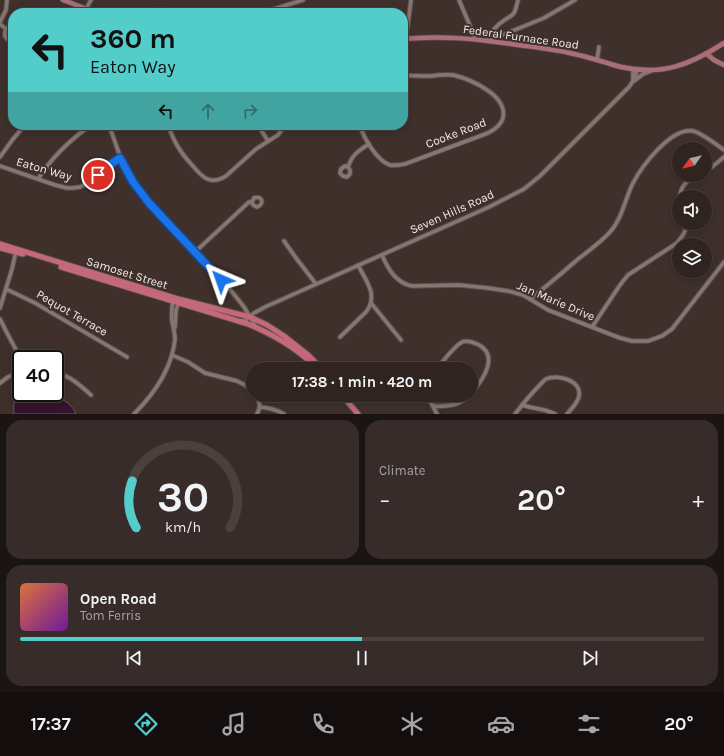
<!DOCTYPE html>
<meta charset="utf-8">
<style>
:root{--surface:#2f2420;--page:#372c29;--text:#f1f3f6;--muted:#a7a4a5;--line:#4a413e;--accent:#53cdca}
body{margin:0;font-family:Karla,sans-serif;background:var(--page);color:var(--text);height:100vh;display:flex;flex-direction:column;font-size:15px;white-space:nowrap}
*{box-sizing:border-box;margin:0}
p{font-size:13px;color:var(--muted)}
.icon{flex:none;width:22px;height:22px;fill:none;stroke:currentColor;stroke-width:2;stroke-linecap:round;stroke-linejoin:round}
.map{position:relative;height:414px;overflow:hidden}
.side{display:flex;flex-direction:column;gap:6px;padding:6px;background:#1a1412;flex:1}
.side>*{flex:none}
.guide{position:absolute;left:8px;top:8px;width:400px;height:122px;border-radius:16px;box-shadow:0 2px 10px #0003,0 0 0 1px var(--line);background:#53cdca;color:#111;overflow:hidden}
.needle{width:26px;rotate:236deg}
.controls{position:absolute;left:672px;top:142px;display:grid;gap:8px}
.controls a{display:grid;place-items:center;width:40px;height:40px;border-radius:50%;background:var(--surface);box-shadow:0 2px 10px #0003,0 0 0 1px var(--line);font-size:20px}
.speed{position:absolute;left:12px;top:350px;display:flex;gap:8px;font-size:20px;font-weight:700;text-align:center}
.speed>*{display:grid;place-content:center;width:52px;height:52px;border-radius:50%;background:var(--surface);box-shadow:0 2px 10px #0003,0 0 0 1px var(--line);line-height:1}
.speed .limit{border:2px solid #111;border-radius:6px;background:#fff;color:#111}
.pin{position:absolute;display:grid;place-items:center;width:34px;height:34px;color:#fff;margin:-17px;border:2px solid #fff;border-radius:50%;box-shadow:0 1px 4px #0007}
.me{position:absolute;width:44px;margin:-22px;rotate:317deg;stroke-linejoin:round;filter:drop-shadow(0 0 3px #0008)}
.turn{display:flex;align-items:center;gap:14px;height:84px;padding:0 16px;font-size:18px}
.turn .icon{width:52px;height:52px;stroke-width:2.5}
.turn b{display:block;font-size:28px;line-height:34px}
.lanes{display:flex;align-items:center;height:38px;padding:0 16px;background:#0003;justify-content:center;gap:20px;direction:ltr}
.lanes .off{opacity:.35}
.big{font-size:30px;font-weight:700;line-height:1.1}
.side .tile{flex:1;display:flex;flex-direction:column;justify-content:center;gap:6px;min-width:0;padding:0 14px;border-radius:16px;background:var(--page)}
.side .dial{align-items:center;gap:0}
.dial svg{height:104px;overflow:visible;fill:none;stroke:var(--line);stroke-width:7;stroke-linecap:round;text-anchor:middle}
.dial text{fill:var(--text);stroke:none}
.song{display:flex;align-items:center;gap:12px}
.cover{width:48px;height:48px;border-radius:6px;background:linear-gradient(135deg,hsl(20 70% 55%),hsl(280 70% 35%))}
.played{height:4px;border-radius:2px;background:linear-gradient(90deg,var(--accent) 50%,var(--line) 50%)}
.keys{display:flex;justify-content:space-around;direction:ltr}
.heat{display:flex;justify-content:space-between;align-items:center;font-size:22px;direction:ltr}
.side .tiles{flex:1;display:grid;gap:6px;grid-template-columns:1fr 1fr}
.tile:last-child{grid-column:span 2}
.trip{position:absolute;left:246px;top:362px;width:232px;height:40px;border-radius:20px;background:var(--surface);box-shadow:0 2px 10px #0003,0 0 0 1px var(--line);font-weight:700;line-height:40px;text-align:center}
.dock{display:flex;height:64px;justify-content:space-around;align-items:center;background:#130e0d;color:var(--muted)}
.dock .icon{width:28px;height:28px}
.dock .current{color:var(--accent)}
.dock b{font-size:18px;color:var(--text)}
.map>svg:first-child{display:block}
</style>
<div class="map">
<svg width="724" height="414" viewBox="0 0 724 414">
<rect width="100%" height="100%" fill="#3f302b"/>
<path fill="#36132f" stroke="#6f5466" d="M37,394C52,394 70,399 76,414H14C12,393 21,398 37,394Z"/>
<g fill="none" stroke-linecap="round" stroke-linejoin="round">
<g stroke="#5b4f4b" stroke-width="5.5">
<g id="minor">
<path d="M459,0L474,35V39"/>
<path d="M86,13V9L91,0"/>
<path d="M147,13C157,7 167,10 177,13"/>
<path d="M261,13L303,0"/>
<path d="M0,22L6,10L7,0"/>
<path d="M0,24L6,29"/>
<path d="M13,25C2,28 2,40 13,42"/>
<path d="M406,39L411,0"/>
<path d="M490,40L544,18L575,0"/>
<path d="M488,41C490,32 498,24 506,19C509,17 512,16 514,13C516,9 517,4 518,0"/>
<path d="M597,60L599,47"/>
<path d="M633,69V81"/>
<path d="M634,81L643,74L651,71"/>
<path d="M109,125L120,156L129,174L138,189L156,211L233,293L244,307L256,327"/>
<path d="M168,125C174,142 180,152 192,165C202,177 210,186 226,176L256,149L278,135L281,131L284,125"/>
<path d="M258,125L268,141"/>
<path d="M360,125C363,137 377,161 390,165C395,166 400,165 405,164L488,133C494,130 501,125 503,118C508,95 470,79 453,75C445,74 438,75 431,76C422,76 412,76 403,75"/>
<path d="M0,157L13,139L25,125"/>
<path d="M0,166L55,185L67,188H73L80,187L86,184L109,166L120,158"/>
<path d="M348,167L345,166L341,169L340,173L343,176L347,177L350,174V170L348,167C352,155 358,151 369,144"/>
<path d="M705,170L712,167L724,157"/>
<path d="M38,179C52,157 70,140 91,125"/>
<path d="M680,197C680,186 688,180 697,175"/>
<path d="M284,241L296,258L316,284"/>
<path d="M195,252L249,202H252L254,198C262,195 265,204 257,207L253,205L252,202"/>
<path d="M382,255C388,269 396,283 412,286L459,285L488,288L508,291L523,295L548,310L620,338L632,341H648L662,336L672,329L724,262"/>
<path d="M6,289L35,303L127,357"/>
<path d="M530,299C546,287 562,273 577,260C588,251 600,243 610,232C622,219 625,199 633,183C642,166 671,127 693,131C700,132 717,145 724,150"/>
<path d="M371,303L401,340"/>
<path d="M0,308L12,269L16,251"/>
<path d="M0,319L7,333L21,359"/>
<path d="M240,321L246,320L254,313L265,307L489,207L524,189L540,176L629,87L635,78L637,69"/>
<path d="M175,327L176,310L179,302"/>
<path d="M592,327L620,285L628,275L677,243L683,235L685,231V223"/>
<path d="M340,337L366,312C379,295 366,281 358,265"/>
<path d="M172,355L188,362L205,373L237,381L245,385L253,391"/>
<path d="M436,369C444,361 452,348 462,342C467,340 473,342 477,344C501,355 482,381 471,394"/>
<path d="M55,372C70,376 80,385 91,395"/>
<path d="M0,383L8,377L21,371"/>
<path d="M256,395C260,402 261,407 257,414"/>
<path d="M427,395L437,414"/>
<path d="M522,405C533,409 544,408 555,414"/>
<path d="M433,406C446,407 461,405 470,395"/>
<path d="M260,407C269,408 276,409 284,414"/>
<path d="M134,414C154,394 172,368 175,339C175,333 173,327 172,321C171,314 172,307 173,299"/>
<path d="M515,414C522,405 529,396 537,388C540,385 543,381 546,379C557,374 582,380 579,396C578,403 571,409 567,414"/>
</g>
</g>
<g stroke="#5b4f4b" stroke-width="6">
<g id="major">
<path d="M63,0L97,13"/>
<path d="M403,39C440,35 475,39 512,44C532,47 554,49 574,54C590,57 605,63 621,67C662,76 690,65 724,43"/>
<path d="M707,54L714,60L724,65"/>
</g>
</g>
<g stroke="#5b4f4b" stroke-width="7">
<g id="highway">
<path d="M0,244L178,299L250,317L267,325L284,336L308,355L322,369"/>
<path d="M0,248L23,254"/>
<path d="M61,267L248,324C274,335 298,348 317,369"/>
<path d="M342,395L358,414"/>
</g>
</g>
<use href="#minor" stroke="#867570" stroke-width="3.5"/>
<use href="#major" stroke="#ab6d77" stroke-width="4.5"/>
<use href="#highway" stroke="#c4687c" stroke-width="5"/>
</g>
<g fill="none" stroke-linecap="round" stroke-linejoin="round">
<g stroke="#114b97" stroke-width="10">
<path id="route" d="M98,175L108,166L120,158L133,182L149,203L221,280"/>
</g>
<use href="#route" stroke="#1a73e8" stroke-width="7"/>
</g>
<g text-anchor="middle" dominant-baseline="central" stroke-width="4" stroke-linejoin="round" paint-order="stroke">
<g font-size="12" fill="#f3eae6" stroke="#3f302b">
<text transform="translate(521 37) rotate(8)">Federal Furnace Road</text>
<text transform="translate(456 133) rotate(-21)">Cooke Road</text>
<text transform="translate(44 169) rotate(16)">Eaton Way</text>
<text transform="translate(452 212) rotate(-24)">Seven Hills Road</text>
<text transform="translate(127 273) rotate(17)">Samoset Street</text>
<text transform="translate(556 301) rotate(23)">Jan Marie Drive</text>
<text transform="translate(72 313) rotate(30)">Pequot Terrace</text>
</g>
</g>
</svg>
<div class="controls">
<a><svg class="needle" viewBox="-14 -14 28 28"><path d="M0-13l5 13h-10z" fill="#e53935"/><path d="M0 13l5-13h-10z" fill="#a7a4a5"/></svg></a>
<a><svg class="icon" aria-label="sound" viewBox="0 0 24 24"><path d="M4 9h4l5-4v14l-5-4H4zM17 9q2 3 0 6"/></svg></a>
<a><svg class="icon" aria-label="layers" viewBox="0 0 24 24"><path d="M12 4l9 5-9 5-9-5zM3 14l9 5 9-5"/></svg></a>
</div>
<div class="speed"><div class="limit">40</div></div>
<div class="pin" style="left:98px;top:175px;background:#d93025"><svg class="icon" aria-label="arrive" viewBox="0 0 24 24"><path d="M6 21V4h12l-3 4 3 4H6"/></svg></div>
<svg class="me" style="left:221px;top:280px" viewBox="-20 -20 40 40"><path d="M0-17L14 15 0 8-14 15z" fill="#1a73e8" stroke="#fff" stroke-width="4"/></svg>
<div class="trip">17:38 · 1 min · 420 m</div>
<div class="guide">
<div class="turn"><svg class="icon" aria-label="left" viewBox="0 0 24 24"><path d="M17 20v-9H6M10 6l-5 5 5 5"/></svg><div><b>360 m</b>Eaton Way</div></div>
<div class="lanes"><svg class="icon" aria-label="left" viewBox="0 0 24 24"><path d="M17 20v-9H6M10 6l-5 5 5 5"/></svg><svg class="icon off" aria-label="ahead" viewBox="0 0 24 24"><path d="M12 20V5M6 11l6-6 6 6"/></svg><svg class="icon off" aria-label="right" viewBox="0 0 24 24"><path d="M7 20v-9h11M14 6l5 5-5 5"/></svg></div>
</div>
</div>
<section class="side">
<div class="tiles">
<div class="tile dial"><svg viewBox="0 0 100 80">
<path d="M14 69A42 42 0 1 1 86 69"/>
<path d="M14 69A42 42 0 0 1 11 33" stroke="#53cdca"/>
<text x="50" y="56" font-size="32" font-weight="700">30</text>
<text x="50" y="72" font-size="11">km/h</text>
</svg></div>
<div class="tile"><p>Climate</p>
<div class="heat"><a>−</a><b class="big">20°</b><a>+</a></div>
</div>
<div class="tile">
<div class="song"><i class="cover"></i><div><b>Open Road</b><p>Tom Ferris</p></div></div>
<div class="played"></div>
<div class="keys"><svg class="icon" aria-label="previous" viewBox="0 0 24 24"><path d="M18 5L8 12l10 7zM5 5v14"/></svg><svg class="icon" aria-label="pause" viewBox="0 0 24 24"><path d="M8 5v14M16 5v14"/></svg><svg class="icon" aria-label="next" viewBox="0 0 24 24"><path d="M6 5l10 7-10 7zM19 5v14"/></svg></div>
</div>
</div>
</section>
<nav class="dock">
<b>17:37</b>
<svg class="icon current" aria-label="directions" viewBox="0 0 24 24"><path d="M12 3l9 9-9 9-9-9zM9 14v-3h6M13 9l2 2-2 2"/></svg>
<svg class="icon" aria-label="music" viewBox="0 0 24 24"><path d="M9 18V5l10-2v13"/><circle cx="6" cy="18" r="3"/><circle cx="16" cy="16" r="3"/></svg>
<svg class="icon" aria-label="phone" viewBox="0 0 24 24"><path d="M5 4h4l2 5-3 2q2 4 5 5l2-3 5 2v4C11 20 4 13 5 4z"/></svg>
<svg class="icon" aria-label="climate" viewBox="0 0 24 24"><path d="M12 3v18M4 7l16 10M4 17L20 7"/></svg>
<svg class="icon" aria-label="car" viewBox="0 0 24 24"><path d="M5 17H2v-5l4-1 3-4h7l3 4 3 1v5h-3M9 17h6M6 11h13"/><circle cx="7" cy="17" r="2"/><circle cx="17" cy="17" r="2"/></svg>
<svg class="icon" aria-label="filters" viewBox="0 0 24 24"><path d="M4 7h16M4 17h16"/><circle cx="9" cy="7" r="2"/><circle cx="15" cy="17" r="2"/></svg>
<b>20°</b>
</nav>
